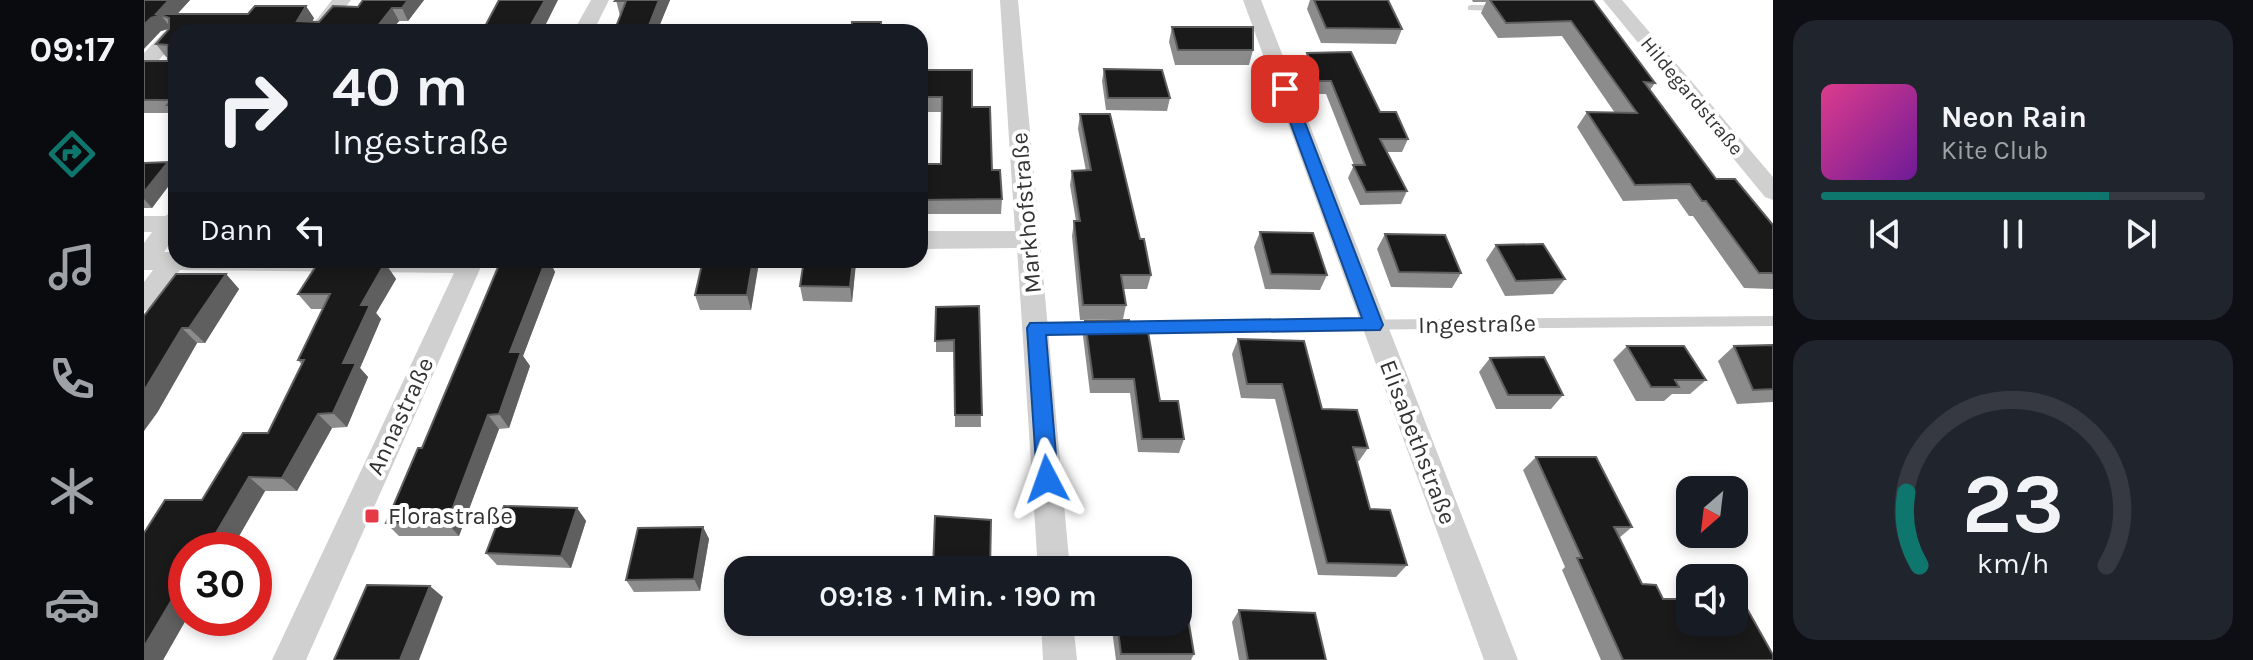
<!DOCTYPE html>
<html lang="de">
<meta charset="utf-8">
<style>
:root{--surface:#171b24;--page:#20242c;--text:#f1f3f6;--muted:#9ea1a6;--line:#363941;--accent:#0f766e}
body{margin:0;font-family:Karla,sans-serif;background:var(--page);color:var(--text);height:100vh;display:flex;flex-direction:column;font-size:30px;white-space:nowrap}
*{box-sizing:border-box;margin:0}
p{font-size:26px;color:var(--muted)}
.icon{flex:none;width:44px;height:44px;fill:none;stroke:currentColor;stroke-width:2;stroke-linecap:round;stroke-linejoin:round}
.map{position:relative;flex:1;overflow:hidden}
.sheet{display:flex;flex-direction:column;gap:20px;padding:20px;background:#0d0f14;width:480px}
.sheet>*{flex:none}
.top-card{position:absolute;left:24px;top:24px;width:760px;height:244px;border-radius:24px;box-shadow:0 4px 12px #0003;background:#171b24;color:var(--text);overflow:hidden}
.needle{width:52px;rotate:208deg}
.fabs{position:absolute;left:1532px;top:476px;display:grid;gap:16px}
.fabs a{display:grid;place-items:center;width:72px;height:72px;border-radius:16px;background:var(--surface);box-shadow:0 4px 12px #0003;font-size:40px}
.speed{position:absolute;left:24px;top:532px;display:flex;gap:16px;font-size:40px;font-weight:700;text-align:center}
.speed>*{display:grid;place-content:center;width:104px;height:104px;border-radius:50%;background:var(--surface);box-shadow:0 4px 12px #0003;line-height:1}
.speed .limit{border:12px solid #d22;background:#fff;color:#111}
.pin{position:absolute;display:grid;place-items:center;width:68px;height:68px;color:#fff;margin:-34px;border-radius:16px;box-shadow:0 4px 12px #0006}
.me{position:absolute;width:88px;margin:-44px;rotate:356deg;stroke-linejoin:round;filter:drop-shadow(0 0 6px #0008)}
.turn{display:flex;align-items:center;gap:28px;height:168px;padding:0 32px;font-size:36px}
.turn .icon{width:104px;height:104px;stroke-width:2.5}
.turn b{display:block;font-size:56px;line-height:68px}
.then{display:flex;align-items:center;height:76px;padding:0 32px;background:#0003;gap:16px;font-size:30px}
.sheet .card{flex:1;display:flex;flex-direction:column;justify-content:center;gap:12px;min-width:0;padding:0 28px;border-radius:24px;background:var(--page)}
.sheet .dial{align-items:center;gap:0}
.dial svg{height:208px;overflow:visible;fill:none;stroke:var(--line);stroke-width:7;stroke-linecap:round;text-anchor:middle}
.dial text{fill:var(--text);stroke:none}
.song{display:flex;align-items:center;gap:24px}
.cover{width:96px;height:96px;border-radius:12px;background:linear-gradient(135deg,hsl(330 70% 55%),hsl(280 70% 35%))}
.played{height:8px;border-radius:4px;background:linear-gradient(90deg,var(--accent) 75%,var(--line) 75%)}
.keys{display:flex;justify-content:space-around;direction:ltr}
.trip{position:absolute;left:580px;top:556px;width:468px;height:80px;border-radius:24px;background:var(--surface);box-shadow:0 4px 12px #0003;font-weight:600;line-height:80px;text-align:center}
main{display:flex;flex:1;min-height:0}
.menu{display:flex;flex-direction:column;width:144px;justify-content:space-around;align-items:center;background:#090b0e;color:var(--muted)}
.menu .icon{width:56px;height:56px}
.menu .on{color:var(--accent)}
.menu b{font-size:36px;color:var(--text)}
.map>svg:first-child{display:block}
</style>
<main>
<nav class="menu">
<b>09:17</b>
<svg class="icon on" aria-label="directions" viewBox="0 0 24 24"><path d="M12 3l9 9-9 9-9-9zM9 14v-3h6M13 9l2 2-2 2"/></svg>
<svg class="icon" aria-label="music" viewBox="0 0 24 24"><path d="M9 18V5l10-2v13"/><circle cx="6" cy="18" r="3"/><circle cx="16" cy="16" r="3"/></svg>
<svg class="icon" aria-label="phone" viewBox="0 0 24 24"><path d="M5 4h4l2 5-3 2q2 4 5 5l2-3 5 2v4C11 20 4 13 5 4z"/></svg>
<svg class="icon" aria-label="climate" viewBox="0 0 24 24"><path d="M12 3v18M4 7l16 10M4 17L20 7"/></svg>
<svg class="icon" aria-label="car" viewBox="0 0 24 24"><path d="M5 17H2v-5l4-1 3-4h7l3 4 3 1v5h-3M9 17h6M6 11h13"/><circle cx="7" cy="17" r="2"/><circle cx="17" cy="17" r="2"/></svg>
</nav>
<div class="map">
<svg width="1629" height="660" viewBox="0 0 1629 660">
<rect width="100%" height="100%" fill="#fff"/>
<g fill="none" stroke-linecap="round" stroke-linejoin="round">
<g fill="#d0d0d0" fill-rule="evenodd">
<path d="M1327,5H1356L1360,8L1356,11L1324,10V6Z"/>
<path d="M1629,316V326L972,332L968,330L966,327L968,324L972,322Z"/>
<path d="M954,322L958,324L960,327L958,330L954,332L892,333L888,331L886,328L888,325L892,323Z"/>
</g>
<g fill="#d0d0d0" fill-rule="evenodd">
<path d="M188,0H207L183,32H163Z"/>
<path d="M447,0H465L449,32H429Z"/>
<path d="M856,0H874L926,570H894L873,248L776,249V231H871Z"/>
<path d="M1099,0H1117L1374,660H1340Z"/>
<path d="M1459,0H1478L1629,177V200L1621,197Z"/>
<path d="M26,31L32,33V42L7,68L0,70V53L19,33Z"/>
<path d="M32,210V235L20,252H32V260H340L162,660H128L310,273L36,270L9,308L0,311V282L9,270H0V243L8,232H0V216H21Z"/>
<path d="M897,622H929L933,660H899Z"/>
</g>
</g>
<g fill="#8c8c8c">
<path d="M0,0H46L33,14L170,18L168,22H175L214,7L219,0H280L264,21H255L246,32H32V117L29,113H0V61H24V57H22L12,44L25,29L17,31Z"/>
<path d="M472,0H526L514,28H524L525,32H470L476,16Z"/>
<path d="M1166,0H1244L1258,29L1252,44L1177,43L1163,9Z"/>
<path d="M1328,0H1449L1511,83L1506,90L1572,179L1629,225V289L1600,288L1549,216H1545L1533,199L1479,201L1433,127L1443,112L1471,113L1418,36L1354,38L1337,13L1342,2H1329Z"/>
<path d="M1028,27L1109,50L1105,65H1031L1025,42Z"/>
<path d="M1163,53L1236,112L1264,139L1258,152H1243L1263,191L1257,204L1216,205L1204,178L1210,165L1182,94H1170L1158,65Z"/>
<path d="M960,69L1026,98L1023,111L962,110L958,81Z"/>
<path d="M781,70L828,107L858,199L857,214H776V164H797L798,112H781Z"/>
<path d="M936,114L996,239L1007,275L1003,289H979L982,305L979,319L936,320L928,236L930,221H932L926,185L928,171H942L934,129Z"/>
<path d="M0,163L32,172V176L8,208H0Z"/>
<path d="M1116,232L1183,275L1176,290L1121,289L1110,247Z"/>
<path d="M1241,234L1317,273L1308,288L1247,287L1233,249Z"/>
<path d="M1352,245L1421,279L1409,294L1361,296L1342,260Z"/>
<path d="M357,260H405L411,272L379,356L386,366L365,428L355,429L315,536H255L242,523L278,448Z"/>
<path d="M559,260H612L614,268L607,310H556L551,295Z"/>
<path d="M660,260H712L708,302L659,301L656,286Z"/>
<path d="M174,263H241L252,279L232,313L237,319L216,368L224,377L203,427L188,428L153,491H121L87,550H42V618H43L19,660H0V533L21,500H58L99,433H124L158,365L154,360L179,309H167L154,294Z"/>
<path d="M32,274H82L95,289L61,343H53L13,413Z"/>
<path d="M835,306L837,427H811V352H792V307Z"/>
<path d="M941,321L987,332L1016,401L1040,439L1035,453L994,452L986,393H946L939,336Z"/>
<path d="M1094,339L1224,448L1215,461H1213L1226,509L1263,565L1252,577L1174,575L1131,399L1097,398L1088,354Z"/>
<path d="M1629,345V402L1593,404L1574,361L1590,346Z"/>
<path d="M1483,346L1562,380L1546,394H1528L1520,401H1492L1469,360Z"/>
<path d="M1346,358L1419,395L1407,409H1352L1335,372Z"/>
<path d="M1392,457L1488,527L1475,538L1498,584L1519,599L1629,660H1457L1418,570L1421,567L1379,470Z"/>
<path d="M433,508L442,521L427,568L353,565L342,553Z"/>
<path d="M559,527L565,539L556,591L490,592L482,580Z"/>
<path d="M1095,610L1182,660H1095L1088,622Z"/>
<path d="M967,622H1034L1050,654L1047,660H972Z"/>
</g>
<g fill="#5f5f5f">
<path d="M25,0H46L27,21L25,18L17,15L27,28L17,31L0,49V25Z"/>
<path d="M264,0H280L264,21L258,8Z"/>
<path d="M401,0H414L398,32H383Z"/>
<path d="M515,0H526L513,32L504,28Z"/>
<path d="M162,6L170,18L163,31L153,21Z"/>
<path d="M248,8L255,21L246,32H229Z"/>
<path d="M24,162L32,172V176L8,208L0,199V192Z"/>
<path d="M402,260H405L411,272L379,356L386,366L365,428L355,414L366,352Z"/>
<path d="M609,260H612L614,268L607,310L603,295Z"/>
<path d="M709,260H712V264L708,302L706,287Z"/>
<path d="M241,263L252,279L232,313L237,319L216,368L224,377L203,427L189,413L199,363L217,305Z"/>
<path d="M82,274L95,289L61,343L45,328Z"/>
<path d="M38,328L53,343L13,413L0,431V391Z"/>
<path d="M174,414L188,428L153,491L138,478Z"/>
<path d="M344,415L355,429L315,536L303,523Z"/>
<path d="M105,477L121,491L87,550H62Z"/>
<path d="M433,508L442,521L427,568L417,556Z"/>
<path d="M559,527L565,539L556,591L550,579Z"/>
<path d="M42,576V618H43L19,660H0V647Z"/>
<path d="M286,586L299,597L275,660H256Z"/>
</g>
<g fill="#1a1a1a" stroke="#5f5f5f" stroke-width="2">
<path d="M0,0H25L12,14H104L111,6H162L153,21L175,22L189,6L214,7L219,0H264L258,8H248L229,32L129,30L127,32H32V105H23L27,100H0V61H24V45L12,44L25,29V18L17,15L7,18L0,25Z"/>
<path d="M355,0H401L383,32H338Z"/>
<path d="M472,0H515L504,28H524L523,32H470L482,1H471Z"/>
<path d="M1170,0H1244L1258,29L1182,28Z"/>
<path d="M1346,0H1449L1511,83L1500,82L1572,179H1591L1629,225V273H1615L1562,201H1558L1546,184L1491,185L1443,112L1493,113L1427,21L1362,23Z"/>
<path d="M708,22H737L736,32H707Z"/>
<path d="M1028,27H1109V50H1034Z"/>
<path d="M1207,52L1236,112H1252L1264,139H1236L1263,191L1222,192L1209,165H1221L1187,81H1175L1163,53Z"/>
<path d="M960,69L1018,70L1026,98H964Z"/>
<path d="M781,70H828V107H846L848,170H856L858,199L776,200V164H797L798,97H780Z"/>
<path d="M936,114H966L996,239H1000L1007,275H977L982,305H939L930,221H936L928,171L947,170Z"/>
<path d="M24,162L0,192V163Z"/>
<path d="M1116,232L1169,233L1183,275L1127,274Z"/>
<path d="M1241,234L1301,235L1317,273L1255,272Z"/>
<path d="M1399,244L1421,279L1372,281L1352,245Z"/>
<path d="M357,260H402L366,352H377L355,414L344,415L303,523H242L274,448H278Z"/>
<path d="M559,260H609L603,295H551Z"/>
<path d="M660,260H709L706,287L656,286Z"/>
<path d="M174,263H241L217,305H226L199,363H212L189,413L174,414L138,478L105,477L62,550H42V576L0,647V533L21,500H58L99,433H124L160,360H154L186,294H154Z"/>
<path d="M32,274H82L45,328H38L0,391V316Z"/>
<path d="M835,306L838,415H811L810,340L791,341L792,307Z"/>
<path d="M985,320L987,332H1004L1016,401H1034L1040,439H998L990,379H949L941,321Z"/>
<path d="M1094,339L1160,341L1178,409L1213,410L1224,448L1209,447L1226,509L1246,510L1263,565L1183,563L1138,384H1103Z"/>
<path d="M1629,345V389L1609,390L1590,346Z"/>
<path d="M1483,346H1540L1562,380H1531L1535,387H1507Z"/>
<path d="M1400,357L1419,395H1364L1346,358Z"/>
<path d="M1392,457H1452L1488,527H1470L1498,584L1512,585L1519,599H1546V622H1590V598H1597L1629,655V660H1479L1433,558H1438Z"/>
<path d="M360,506L433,508L417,556L342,553Z"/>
<path d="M791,516L847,520L846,570H789Z"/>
<path d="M559,527L550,579L482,580L494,528Z"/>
<path d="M1034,570H1036L1050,654H977L973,622H1034Z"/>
<path d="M223,585L286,586L256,660H190Z"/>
<path d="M1095,610L1171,613L1182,660H1104Z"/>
</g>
<path fill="#1a73e8" stroke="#114b97" stroke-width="2" d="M1141,84L1148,89L1239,325L1236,330L902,335L914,479L910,485L903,488L896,485L893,479L883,328L886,323L1218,318L1134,89Z"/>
<rect fill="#e63946" stroke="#fff" stroke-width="3" x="220" y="508" width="16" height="16" rx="4"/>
<g text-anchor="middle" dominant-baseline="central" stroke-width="8" stroke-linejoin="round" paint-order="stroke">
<g font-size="20" fill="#333" stroke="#fff">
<text transform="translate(1548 96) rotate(50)">Hildegardstraße</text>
</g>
<g font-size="24" fill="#333" stroke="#fff">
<text transform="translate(882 213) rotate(-95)">Markhofstraße</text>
<text transform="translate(1333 324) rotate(-1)">Ingestraße</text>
<text transform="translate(256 416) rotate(-65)">Annastraße</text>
<text transform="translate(1274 442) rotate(69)">Elisabethstraße</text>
</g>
<g font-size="24" fill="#333" stroke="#fff" text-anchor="start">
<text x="244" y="516">Florastraße</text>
</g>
</g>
</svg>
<div class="fabs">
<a><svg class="needle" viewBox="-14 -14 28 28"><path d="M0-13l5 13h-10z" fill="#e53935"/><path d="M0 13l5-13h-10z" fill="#9ea1a6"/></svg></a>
<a><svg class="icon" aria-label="sound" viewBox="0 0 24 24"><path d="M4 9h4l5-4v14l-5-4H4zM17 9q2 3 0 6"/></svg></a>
</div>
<div class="speed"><div class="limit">30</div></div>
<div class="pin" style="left:1141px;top:89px;background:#d93025"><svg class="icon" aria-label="arrive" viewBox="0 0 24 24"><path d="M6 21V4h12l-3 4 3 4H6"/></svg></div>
<svg class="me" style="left:903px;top:479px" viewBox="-20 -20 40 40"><path d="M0-17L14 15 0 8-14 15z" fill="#1a73e8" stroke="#fff" stroke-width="4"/></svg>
<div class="trip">09:18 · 1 Min. · 190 m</div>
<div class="top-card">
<div class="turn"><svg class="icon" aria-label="right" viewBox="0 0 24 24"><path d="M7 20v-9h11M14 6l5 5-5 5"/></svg><div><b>40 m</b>Ingestraße</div></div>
<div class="then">Dann<svg class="icon" aria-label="left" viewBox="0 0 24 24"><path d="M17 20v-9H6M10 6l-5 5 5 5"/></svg></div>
</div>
</div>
<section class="sheet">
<div class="card">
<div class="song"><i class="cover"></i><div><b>Neon Rain</b><p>Kite Club</p></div></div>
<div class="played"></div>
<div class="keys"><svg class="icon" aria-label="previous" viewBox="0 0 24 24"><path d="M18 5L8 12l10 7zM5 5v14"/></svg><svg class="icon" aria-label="pause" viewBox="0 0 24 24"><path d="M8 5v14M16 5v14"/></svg><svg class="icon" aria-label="next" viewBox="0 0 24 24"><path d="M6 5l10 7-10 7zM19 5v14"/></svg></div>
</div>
<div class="card dial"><svg viewBox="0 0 100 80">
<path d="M14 69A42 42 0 1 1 86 69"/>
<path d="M14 69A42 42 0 0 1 9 41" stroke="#0f766e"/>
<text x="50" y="56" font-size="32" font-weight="700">23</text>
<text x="50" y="72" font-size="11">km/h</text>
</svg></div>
</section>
</main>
